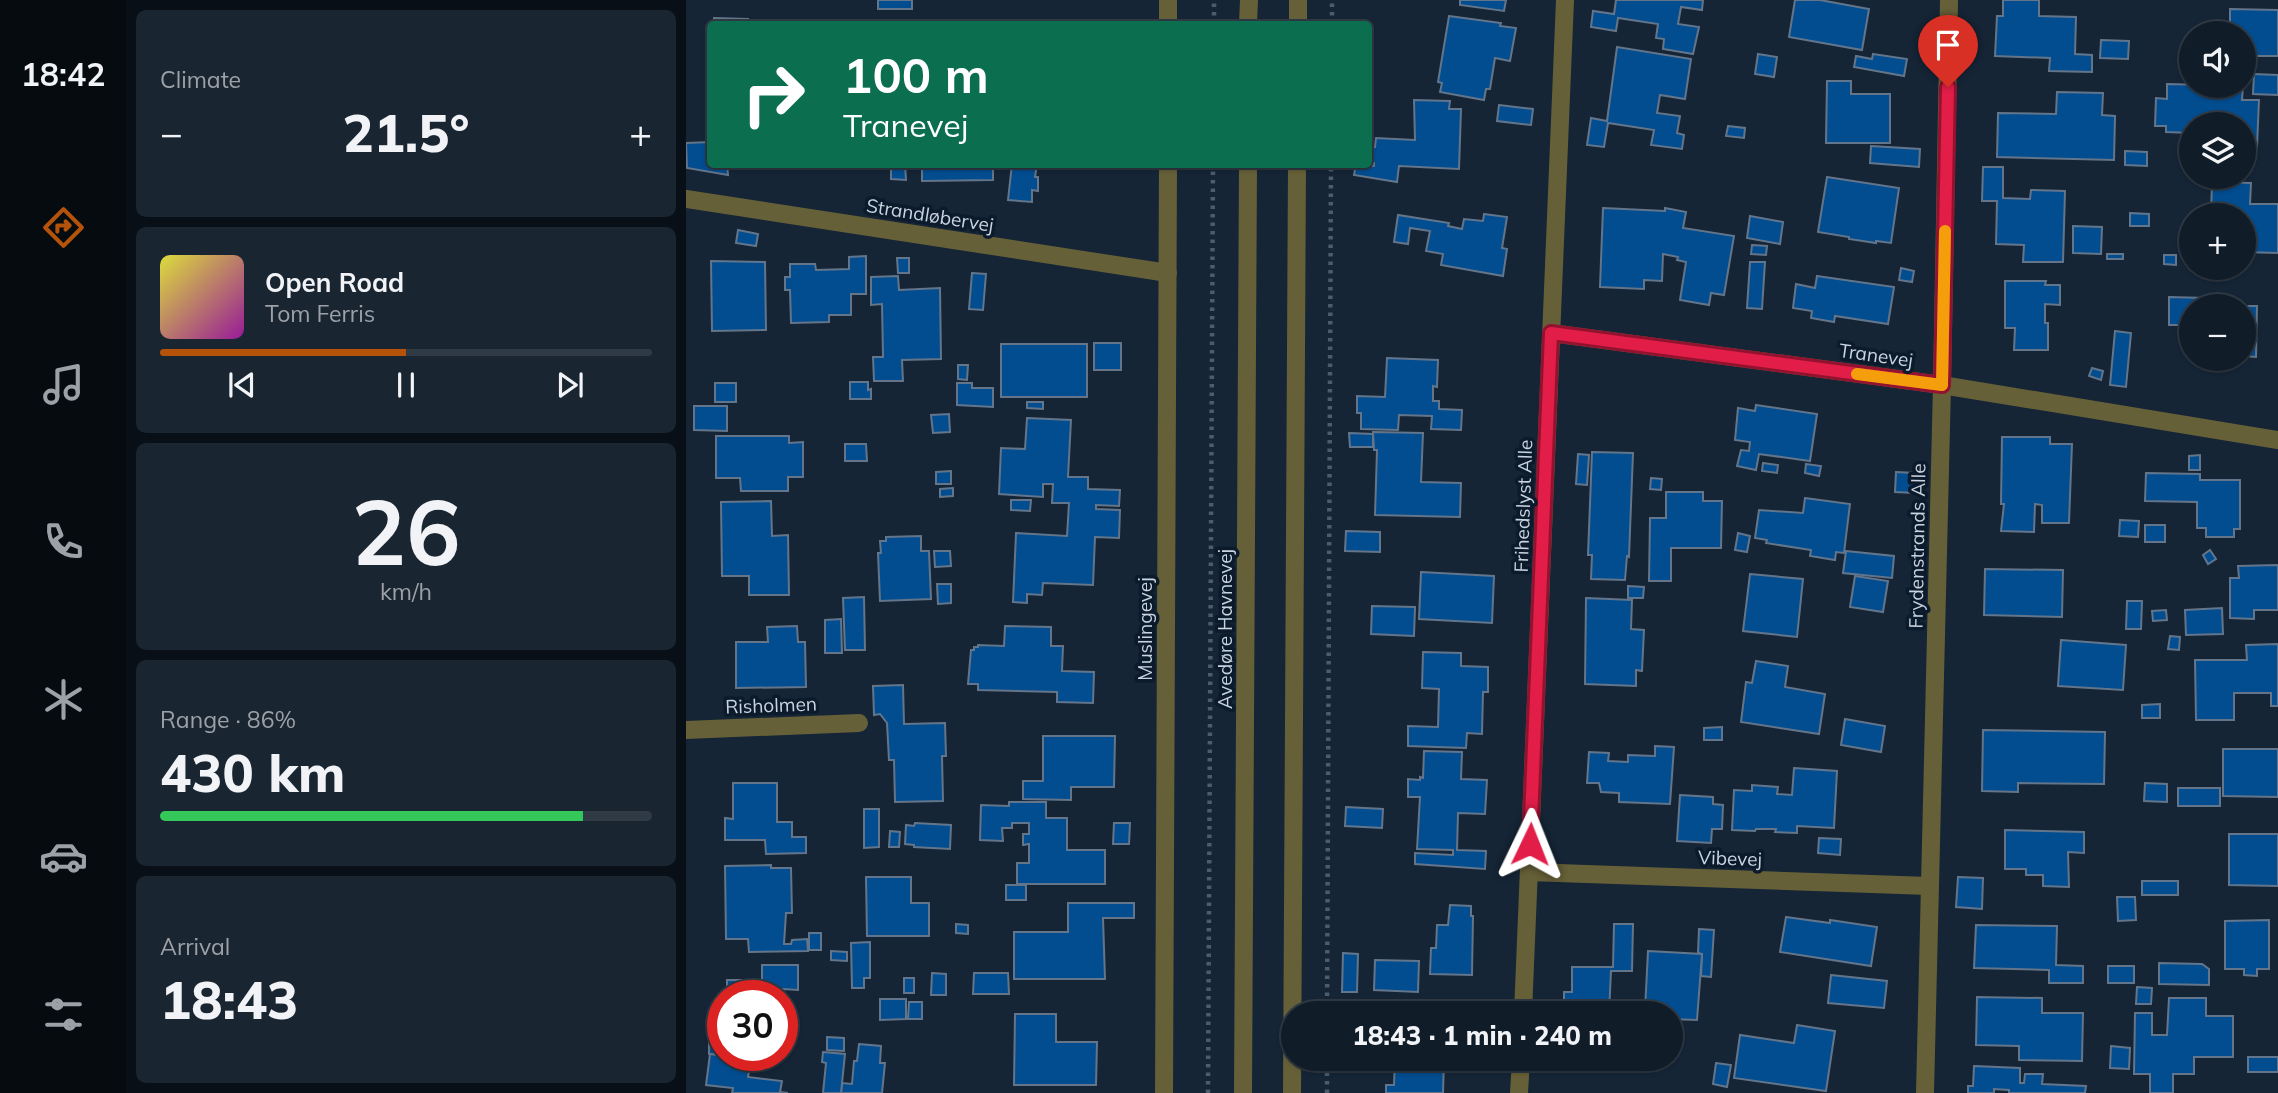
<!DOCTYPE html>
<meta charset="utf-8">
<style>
:root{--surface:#101c28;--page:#192530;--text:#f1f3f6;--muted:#9ca1a8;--line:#303a45;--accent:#b45309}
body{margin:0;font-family:Mulish,sans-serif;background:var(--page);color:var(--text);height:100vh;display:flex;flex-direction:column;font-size:26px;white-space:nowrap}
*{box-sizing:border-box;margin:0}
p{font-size:23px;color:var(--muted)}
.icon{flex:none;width:38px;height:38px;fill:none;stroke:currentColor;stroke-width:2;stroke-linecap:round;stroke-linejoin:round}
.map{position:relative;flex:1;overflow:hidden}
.details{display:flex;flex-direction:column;gap:10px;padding:10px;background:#090f16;width:560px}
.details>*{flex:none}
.banner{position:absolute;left:21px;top:21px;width:665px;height:147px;border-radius:7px;box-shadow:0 2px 5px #0004,0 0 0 2px var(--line);background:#0b6e4f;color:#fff;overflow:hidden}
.fabs{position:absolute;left:1493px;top:21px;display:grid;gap:14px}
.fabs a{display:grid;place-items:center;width:77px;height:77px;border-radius:50%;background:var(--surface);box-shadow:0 2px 5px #0004,0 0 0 2px var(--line);font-size:35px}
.speed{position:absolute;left:21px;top:980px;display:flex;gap:14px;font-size:35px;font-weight:700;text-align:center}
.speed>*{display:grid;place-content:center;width:91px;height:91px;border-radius:50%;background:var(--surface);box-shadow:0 2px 5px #0004,0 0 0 2px var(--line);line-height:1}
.speed .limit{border:10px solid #d22;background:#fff;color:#111}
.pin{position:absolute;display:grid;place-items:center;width:60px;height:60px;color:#fff;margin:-72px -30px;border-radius:50% 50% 50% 0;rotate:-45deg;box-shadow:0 0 7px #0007}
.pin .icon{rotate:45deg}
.me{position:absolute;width:77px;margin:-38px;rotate:2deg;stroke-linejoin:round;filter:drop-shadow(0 0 5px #0008)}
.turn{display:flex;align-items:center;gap:24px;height:147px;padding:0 21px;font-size:32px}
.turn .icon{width:91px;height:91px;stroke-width:2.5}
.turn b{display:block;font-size:49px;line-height:60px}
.big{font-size:52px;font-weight:800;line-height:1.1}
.details .card{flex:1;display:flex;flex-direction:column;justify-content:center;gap:10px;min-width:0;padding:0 24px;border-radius:10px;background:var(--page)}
.details .dial{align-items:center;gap:0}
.dial b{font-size:91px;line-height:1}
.song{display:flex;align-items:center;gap:21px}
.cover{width:84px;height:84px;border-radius:10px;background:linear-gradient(135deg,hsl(60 70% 55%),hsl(300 70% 35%))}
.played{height:7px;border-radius:4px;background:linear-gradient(90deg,var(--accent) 50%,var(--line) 50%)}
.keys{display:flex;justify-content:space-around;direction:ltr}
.heat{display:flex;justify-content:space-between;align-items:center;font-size:38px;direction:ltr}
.charge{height:10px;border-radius:5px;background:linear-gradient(90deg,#34c759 86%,var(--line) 0)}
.trip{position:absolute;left:595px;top:1001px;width:402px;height:70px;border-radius:35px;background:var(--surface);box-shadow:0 2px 5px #0004,0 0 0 2px var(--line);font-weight:800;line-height:70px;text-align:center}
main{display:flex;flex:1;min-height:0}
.dock{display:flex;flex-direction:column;width:126px;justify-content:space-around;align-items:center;background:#060b10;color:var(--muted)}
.dock .icon{width:49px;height:49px}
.dock .on{color:var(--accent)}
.dock b{font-size:32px;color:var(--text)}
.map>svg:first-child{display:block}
</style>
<main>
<nav class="dock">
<b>18:42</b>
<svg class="icon on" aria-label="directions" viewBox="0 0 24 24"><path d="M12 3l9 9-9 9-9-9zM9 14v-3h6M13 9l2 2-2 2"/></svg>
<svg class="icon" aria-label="music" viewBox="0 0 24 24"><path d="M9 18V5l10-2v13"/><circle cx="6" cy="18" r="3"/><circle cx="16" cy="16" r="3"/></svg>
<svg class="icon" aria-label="phone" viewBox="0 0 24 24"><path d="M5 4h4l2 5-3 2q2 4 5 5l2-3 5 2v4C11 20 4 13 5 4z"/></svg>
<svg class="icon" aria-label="climate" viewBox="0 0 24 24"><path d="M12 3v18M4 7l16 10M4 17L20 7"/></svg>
<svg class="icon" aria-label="car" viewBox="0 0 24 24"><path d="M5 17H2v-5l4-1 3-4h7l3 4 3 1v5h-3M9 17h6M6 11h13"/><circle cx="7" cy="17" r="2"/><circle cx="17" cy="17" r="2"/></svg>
<svg class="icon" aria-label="filters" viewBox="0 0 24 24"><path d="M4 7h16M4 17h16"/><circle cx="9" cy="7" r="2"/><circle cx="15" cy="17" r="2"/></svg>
</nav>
<section class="details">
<div class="card"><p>Climate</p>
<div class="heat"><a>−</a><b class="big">21.5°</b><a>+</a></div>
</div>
<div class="card">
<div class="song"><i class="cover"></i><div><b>Open Road</b><p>Tom Ferris</p></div></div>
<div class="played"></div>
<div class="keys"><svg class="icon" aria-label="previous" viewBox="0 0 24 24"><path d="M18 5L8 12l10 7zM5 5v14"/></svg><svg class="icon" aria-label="pause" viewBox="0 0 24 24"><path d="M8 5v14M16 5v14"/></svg><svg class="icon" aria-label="next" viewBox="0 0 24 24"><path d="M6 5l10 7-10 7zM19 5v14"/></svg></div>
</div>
<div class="card dial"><b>26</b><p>km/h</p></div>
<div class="card"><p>Range · 86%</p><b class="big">430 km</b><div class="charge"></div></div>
<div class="card"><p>Arrival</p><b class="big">18:43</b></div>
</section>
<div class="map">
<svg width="1592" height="1093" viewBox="0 0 1592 1093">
<rect width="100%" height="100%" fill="#152536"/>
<g fill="#024d90" stroke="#63758a" stroke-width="2">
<rect x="192" y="0" width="34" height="9"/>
<path d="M774,0H820L818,11L774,5Z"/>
<path d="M930,0H1017L1016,10L995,7L992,24L1013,27L1007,54L977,49L978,39L970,38L972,24L932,18L930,31L905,27L907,11L928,14Z"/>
<path d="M1109,0H1134L1183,9L1176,50L1103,37Z"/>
<path d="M1317,0H1353V16L1390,17L1389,54L1406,55V72L1363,71L1364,58L1309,56L1311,16H1317Z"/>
<path d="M1544,9L1592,10V56H1558V33H1544Z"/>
<path d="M763,16L815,23L814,26L830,28L824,61L809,58L804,89H800L798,100L754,92L756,83L752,82Z"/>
<path d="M28,18L62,19L61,24H28Z"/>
<path d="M287,21L328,22V24H287Z"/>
<rect x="348" y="22" width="40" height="2"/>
<path d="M1415,40L1443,41L1442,59L1414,58Z"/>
<path d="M931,47L1005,59L999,99L974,95L971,113L994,116L991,133L998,135L996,149L965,145L968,130L922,123L918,147L901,145L905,118L921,121Z"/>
<path d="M1072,54L1091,57L1088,77L1069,74Z"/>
<path d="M1187,54L1221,59L1218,76L1168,67L1170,56L1186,59Z"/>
<path d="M1568,74L1592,75V95L1567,94Z"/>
<path d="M1141,81H1165V94H1204V143H1140Z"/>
<path d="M1481,84L1557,86L1556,100H1573L1571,147H1558V124H1505V133L1480,132V126H1469L1470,98L1481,99Z"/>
<path d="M1371,92L1417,93L1416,115L1429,116L1428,160L1311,157L1312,113L1370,114Z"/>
<path d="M728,100L764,101L763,109H775L773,169L713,166L711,182L668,175L670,164L688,166V163H682V147H689L690,138L729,140Z"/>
<path d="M813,105L847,109L845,125L811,121Z"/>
<path d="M1042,126L1059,128L1058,138L1040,136Z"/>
<path d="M24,142V164H41L42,175L1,168L0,143Z"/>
<path d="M1185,146L1234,149L1233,167L1184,163Z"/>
<path d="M1439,151L1461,152V166L1439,165Z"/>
<path d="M134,164H178V167L134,168Z"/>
<path d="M205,164H219L220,180L205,179Z"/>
<path d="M236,164H307V180L236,181Z"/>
<path d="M326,164H351L349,177H352V191L346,190V202L322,200Z"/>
<path d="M1297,167H1317V198L1344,199L1345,190L1379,191L1377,262H1337L1338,245L1310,244L1311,201H1296Z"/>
<path d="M1141,177L1213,188L1205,243L1190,241V243L1163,239V237L1132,232Z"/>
<path d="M1526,182L1565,183L1564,204H1592V253L1558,252V215H1525Z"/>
<path d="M917,208L979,211V208L1000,212L997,228L1048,236L1038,295L1025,293L1023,305L994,300L1000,262L991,260L992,257L977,254L976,281L958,280V289L914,287Z"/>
<path d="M1444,213L1463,214V226H1444Z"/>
<path d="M798,214L821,217L816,248L821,249L817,276L755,265L757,254L740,251L744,231L724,228L722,244L708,242L712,215L763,223L762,226L776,229L778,219L797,221Z"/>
<path d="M1064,216L1097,222L1094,244L1061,238Z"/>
<path d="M1387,226L1416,227L1415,254L1387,253Z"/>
<path d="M52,230L72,234L70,246L50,243Z"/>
<path d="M1066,245L1081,246L1080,255L1065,254Z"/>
<rect x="1421" y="254" width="16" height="5"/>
<path d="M1478,255H1490V265L1478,264Z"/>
<path d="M180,256V294H165V315H143V322L105,323L104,290H99V277H104V264H129L130,270L163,269V257Z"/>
<path d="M211,258H223V273H212Z"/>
<path d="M25,261L79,262L80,330L26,331Z"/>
<path d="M1064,262H1079L1076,309L1061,308Z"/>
<path d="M1215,268L1228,271L1226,282L1213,280Z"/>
<path d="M286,273L300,274L297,310L283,309Z"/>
<path d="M212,276L213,290L254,288L255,359L216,360L217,381H188L187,357H197L196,304L185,305V277Z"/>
<path d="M1131,276L1208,287L1202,324L1149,316L1148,322L1125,318L1126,311L1107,308L1110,284L1129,288Z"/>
<path d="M1319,281H1360L1359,285H1374V305L1359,304V323H1362V350H1328L1329,328H1319Z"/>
<path d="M1483,297L1520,298L1521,306H1571L1570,357L1558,356V306H1505V325H1483Z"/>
<path d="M1429,331L1445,333L1440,387L1424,385Z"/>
<rect x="408" y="343" width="27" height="27"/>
<rect x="315" y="344" width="86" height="53"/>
<path d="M701,358L752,360L751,387L747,386V401H753V409L776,410L775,430L745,429L746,416L713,415L712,430L675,429V413H671V396L699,397Z"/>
<path d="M272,365H282L281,380L272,379Z"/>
<path d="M1406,368L1417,371L1415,380L1403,376Z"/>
<path d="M164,382H182V390L185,389V399H164Z"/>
<rect x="29" y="383" width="21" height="19"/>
<path d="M271,383H286V388H307V407L271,405Z"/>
<path d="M341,402H357V409L341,408Z"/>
<path d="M1070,405L1131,414L1124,461L1073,454L1070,470L1051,466L1055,450L1063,451L1064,442L1049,440L1052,408L1069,411Z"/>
<path d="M8,406H41V431L8,430Z"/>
<path d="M263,414L264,432L247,433L245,415Z"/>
<path d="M341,418L385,420L382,477H402V489L434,490L433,506L410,505V509L434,510L433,538L409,537L407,585L357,583L356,595L341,594V603L327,602L330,533L381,536L383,503H366L367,484H357V497L313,494L315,448L339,449Z"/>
<path d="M687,432L737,433L735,482L775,483L774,517L689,515L691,450H688Z"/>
<path d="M663,433L687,434V447H664Z"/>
<path d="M30,436H103V443L117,442V477H102V491H55L54,478H30Z"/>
<path d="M1316,437H1364V444H1386L1383,523H1356V505L1349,504L1348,532L1315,531L1318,504H1315Z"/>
<path d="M159,444H180L181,461H159Z"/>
<path d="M906,452L947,453L943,557L941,556L939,580L905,579L906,555H902Z"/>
<path d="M892,454L903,455L901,485L890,484Z"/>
<path d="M1514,455V470H1503V456Z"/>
<path d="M1077,463L1092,465L1091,473L1076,471Z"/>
<path d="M1120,464L1135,466L1133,476L1119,473Z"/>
<path d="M265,471V484H250V472Z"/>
<path d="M1210,472L1229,473L1228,493L1209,492Z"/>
<path d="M1460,473L1514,474V480H1554V529H1548V537H1520V528H1511V502L1459,501Z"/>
<path d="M965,478L976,479L975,490L964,489Z"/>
<path d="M267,488V496L254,497V489Z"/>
<path d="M980,492H1017V501H1036L1035,548H985V581H963L964,518H980Z"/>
<path d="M1119,498L1164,504L1158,553L1150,552L1149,560L1124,556L1125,550L1080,543L1081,540L1069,538L1073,510L1117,513Z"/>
<path d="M325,500H345L344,511L325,510Z"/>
<path d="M85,501L86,536L102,535L103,595H63V576H36L35,502Z"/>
<path d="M1434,520L1453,521L1452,537L1433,536Z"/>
<rect x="1459" y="525" width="20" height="17"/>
<path d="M660,531L694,532V552L659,551Z"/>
<path d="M1052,533L1064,536L1061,552L1049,550Z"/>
<path d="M235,536V551H243L245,599L194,601L192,553H195L194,541H200V537Z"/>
<path d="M1524,550L1530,559L1522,564L1517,555Z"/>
<path d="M248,551H264L265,566L249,567Z"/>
<path d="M1160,551L1208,556L1206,578L1157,573Z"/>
<path d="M1592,565V610H1568V619L1544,618V578H1553L1552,566Z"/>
<path d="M1299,569L1377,570L1376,617L1298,615Z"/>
<path d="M735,572L808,576L806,623L733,619Z"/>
<path d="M1064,574L1117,579L1111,637L1057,631Z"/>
<path d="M1169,576L1202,581L1197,612L1164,607Z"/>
<path d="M251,584H265V603L252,604Z"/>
<path d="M942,586L958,587L957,598H942Z"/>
<path d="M178,597L179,650H159L157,598Z"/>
<path d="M900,598L946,600L945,629L958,630L956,671L950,670V686L899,684Z"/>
<path d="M1441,601H1456L1455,629H1440Z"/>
<path d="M686,606L729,607L728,636L685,634Z"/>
<path d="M1536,608L1537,634L1500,635L1499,610Z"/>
<path d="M1480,610L1481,620L1467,621L1466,611Z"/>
<path d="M155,619L156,653H139V620Z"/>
<path d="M111,626L112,642H119L120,687L50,688V642H82L81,627Z"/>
<path d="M319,626L365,627V646H377L376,671L408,672L407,703L371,702V692L292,690V684H282L285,650H288V647H292V645L318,646Z"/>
<path d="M1484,636L1494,637L1493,650L1482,649Z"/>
<path d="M1375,640L1440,645L1437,690L1372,686Z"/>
<path d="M1592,644V706H1585V693H1548V720H1510L1509,660H1561L1560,645Z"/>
<path d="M737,652L775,653V666L802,667V692H797L796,734L781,733L780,748L722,746V726L752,727L753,689L736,688Z"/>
<path d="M1070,661L1102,666L1099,687L1139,694L1133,734L1055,722L1060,682L1066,683Z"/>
<path d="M217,685L218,724L259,723L260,756H256L257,801L209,802L208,760H203L201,723L194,714L188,715L187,686Z"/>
<path d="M1474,704V718H1456V705Z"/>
<path d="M1159,719L1199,726L1195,752L1155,745Z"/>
<path d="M1036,727V740H1018V728Z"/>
<path d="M1297,730L1419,732L1418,784L1332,783V792L1296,791Z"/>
<path d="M357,736H429L428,787H385V800L337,799V781H357Z"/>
<path d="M969,746L988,747L984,804L933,802V793L915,792L913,783H901L903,752L923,753L922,761L942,762V755L969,756Z"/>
<path d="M1537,749H1592V797L1537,796Z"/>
<path d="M738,751L776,752L775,779L801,780L799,814L772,813L771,850L800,851L799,869L729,864V853L767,855V850L731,849L734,797H722V779L734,780V777L737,778Z"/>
<path d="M1108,768L1151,771L1148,828L1111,826V833L1089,832L1090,829H1070L1069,831L1046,830L1048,790L1066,791V785L1092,787L1091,794L1106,795Z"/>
<path d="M47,783H91V822H106V837H120V853L80,854L79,840H39V818L47,819Z"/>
<path d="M1459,783L1481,784V802L1458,801Z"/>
<rect x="1492" y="788" width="42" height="18"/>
<path d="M994,795L1027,797V804L1037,805L1036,829H1026L1025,843L991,841Z"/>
<path d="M323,802H360V818H381V850H419V884H331V863H343V844L337,845V834H343V823H326V828H316L317,841L294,840L295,805L323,806Z"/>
<path d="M660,807L697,809L696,828L659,826Z"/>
<path d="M178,809H193V847L178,848Z"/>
<path d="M229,823L265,825L264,849L228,847V845L219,844L220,825L228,826Z"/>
<path d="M428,823H444L443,844H427Z"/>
<path d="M1319,830L1398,832V853L1382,852L1383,887L1357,886V875H1340V869H1319Z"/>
<path d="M204,831L214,832L213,847H203Z"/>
<path d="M1543,834H1592V886L1543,885Z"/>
<path d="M1133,838L1155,839L1154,855L1132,853Z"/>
<path d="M85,865V868H105L106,913H100L98,944H105L106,940L121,939L122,951L63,952L62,939H40L39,866Z"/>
<path d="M180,877H225V903H243V936H181Z"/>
<path d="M1272,877L1297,878L1296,909L1270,907Z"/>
<rect x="1456" y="881" width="36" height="14"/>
<rect x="320" y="885" width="20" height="15"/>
<path d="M1431,897H1449L1450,920L1432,921Z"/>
<path d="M382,903H448V918H417L419,979H328V932H382Z"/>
<path d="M764,905L785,906V916H787L786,975L744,974L745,948H750L751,925H762Z"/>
<path d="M1100,917L1144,923V920L1191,927L1185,966L1094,952Z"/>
<path d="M1583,920V969H1571V976L1558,975V969H1539V921Z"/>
<path d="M270,924L282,925V934L270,933Z"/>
<path d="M928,924H947L946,971H925L923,1013H886V1000H878V992H886V967H927Z"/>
<path d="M1290,925L1371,926L1370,965L1397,966V983H1363V970L1288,968Z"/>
<path d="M1013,929L1028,930L1025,977L1015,976L1016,954L1012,953Z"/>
<rect x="123" y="933" width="12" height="17"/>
<path d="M184,942V978H178V988H166L165,943Z"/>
<path d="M145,951L161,952V961L145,960Z"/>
<path d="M962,951L1016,954L1011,1020L985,1019V1011L959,1010Z"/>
<path d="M657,953L672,954L671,992H656Z"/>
<path d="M689,960L733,961L732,992L688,990Z"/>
<path d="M1473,963L1516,964L1523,969V985L1473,984Z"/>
<path d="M76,965H112V990L97,989V1033L96,996H41V980H76Z"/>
<rect x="1422" y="966" width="26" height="17"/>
<path d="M246,973L260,974V995H245Z"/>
<path d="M288,973H322L323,994H287Z"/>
<path d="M1145,975L1201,981L1198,1008L1142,1003Z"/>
<rect x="218" y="978" width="10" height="15"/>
<path d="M1451,987L1466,988L1465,1004H1450Z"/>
<path d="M1291,997L1356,998V1013H1397L1396,1061L1333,1060V1046L1290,1045Z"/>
<path d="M1483,998H1520V1016H1547V1057H1508V1074H1487V1093H1464V1074H1448L1449,1013H1466V1035H1481Z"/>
<path d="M194,999H220V1019L194,1020Z"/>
<path d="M223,1002H236V1019H222Z"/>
<path d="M329,1014H370V1042H411L410,1085H328Z"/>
<path d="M1111,1025L1149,1031L1140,1091L1048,1078L1054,1035L1108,1043Z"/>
<rect x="23" y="1032" width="14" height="22"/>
<path d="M96,1037L103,1038V1054H96Z"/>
<path d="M141,1037L158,1038V1051L141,1050Z"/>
<path d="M173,1044L195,1046L194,1063H199L196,1093H155L156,1083L166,1084L168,1061H171Z"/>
<path d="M1425,1046L1444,1048L1443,1069L1424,1068Z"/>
<path d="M137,1052L159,1054L155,1093H137L140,1063L136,1062Z"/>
<path d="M24,1054L65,1060L62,1077L96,1081L94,1092L102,1093H46L47,1088L20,1085Z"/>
<rect x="1562" y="1057" width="30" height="15"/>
<path d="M709,1059H758L757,1093H700V1085H708Z"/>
<path d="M1030,1063L1045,1065L1041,1087L1027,1084Z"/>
<path d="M1288,1066L1334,1068V1083H1338L1339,1074H1357L1356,1084L1400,1086L1399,1093H1323V1090L1308,1089V1093H1282V1086H1287Z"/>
</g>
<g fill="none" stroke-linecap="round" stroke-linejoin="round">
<g stroke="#4d5b6a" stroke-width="4.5" stroke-dasharray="3.5 5" stroke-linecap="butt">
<path d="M528,24V0"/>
<path d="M646,24V0"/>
<path d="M641,1013L645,164"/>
<path d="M522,1093L527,164"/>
<path d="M641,1093V1059"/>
</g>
<g stroke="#666038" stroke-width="18">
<path d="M482,24V0"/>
<path d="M562,24L563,0"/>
<path d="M612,24V0"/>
<path d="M0,199L482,273"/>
<path d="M865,333L1256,385L1592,440"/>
<path d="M0,730L173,723"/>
<path d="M843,872L1243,886"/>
<path d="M837,1013L879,0"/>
<path d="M478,1093L482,164"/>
<path d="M557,1093L562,164"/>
<path d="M606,1093L611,164"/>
<path d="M833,1093L835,1059"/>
<path d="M1239,1093L1256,385L1263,0"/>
</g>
</g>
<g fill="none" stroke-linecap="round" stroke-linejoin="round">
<g stroke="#92132f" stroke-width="18">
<path id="route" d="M844,844L865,333L1256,385L1262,87"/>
</g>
<use href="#route" stroke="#e11d48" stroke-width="12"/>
<path stroke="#f59e0b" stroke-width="12" d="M1171,374L1256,385L1259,231"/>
</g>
<g text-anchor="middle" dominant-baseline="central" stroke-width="7" stroke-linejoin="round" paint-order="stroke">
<g font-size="19" fill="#cad4e0" stroke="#0c1b2c">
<text transform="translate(244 215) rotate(9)">Strandløbervej</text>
<text transform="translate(1190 355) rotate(8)">Tranevej</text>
<text transform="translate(837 506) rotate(-88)">Frihedslyst Alle</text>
<text transform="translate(1231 546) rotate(-89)">Frydenstrands Alle</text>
<text transform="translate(459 629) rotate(-90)">Muslingevej</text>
<text transform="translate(539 629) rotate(-90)">Avedøre Havnevej</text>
<text transform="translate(85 705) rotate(-2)">Risholmen</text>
<text transform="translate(1044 858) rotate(2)">Vibevej</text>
</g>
</g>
</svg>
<div class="fabs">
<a><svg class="icon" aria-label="sound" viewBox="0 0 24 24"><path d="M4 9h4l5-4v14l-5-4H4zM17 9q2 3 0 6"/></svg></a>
<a><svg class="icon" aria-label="layers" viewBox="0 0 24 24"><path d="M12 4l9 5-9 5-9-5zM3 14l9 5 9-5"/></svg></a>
<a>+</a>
<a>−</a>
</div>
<div class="speed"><div class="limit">30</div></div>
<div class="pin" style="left:1262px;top:87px;background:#d93025"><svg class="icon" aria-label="arrive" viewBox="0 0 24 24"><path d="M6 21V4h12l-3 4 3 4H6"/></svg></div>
<svg class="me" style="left:844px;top:844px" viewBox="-20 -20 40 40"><path d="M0-17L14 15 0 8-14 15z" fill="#e11d48" stroke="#fff" stroke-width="4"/></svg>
<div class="trip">18:43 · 1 min · 240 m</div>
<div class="banner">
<div class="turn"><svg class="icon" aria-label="right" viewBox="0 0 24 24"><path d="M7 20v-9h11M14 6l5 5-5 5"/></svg><div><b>100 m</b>Tranevej</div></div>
</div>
</div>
</main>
